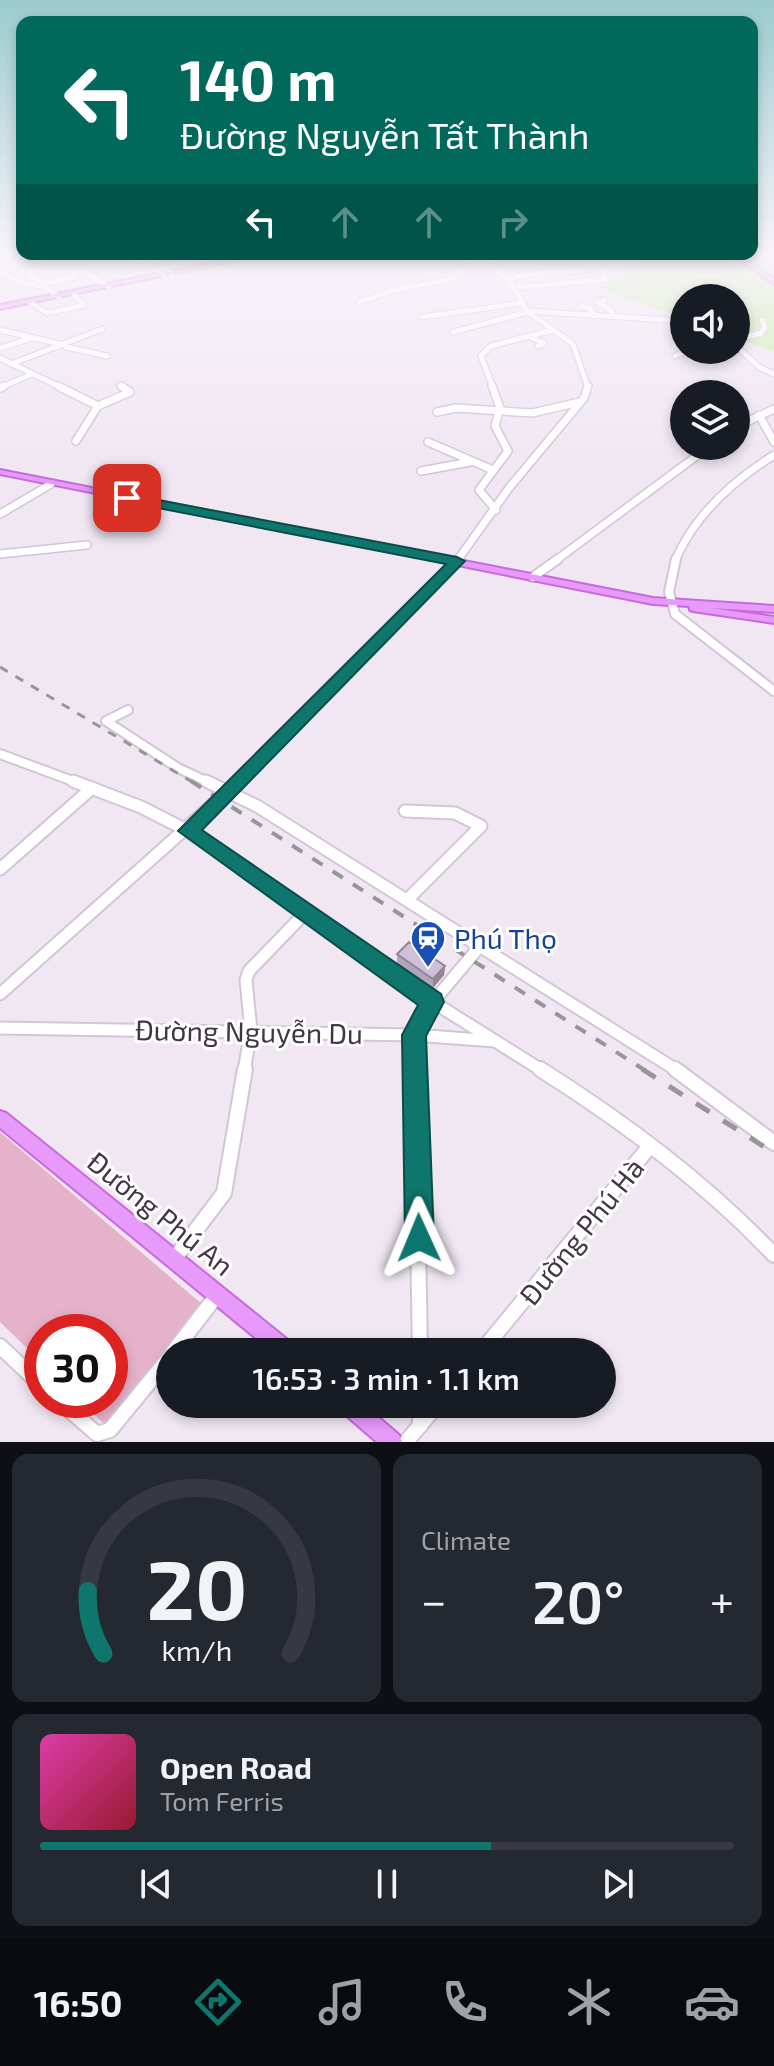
<!DOCTYPE html>
<meta charset="utf-8">
<style>
:root{--surface:#171b24;--page:#242831;--text:#f1f3f6;--muted:#9ea1a6;--line:#363941;--accent:#0f766e}
body{margin:0;font-family:"Exo 2",sans-serif;background:var(--page);color:var(--text);height:100vh;display:flex;flex-direction:column;font-size:30px;white-space:nowrap}
*{box-sizing:border-box;margin:0}
p{font-size:26px;color:var(--muted)}
.icon{flex:none;width:44px;height:44px;fill:none;stroke:currentColor;stroke-width:2;stroke-linecap:round;stroke-linejoin:round}
.map{position:relative;height:1442px;overflow:hidden}
.sheet{display:flex;flex-direction:column;gap:12px;padding:12px;background:#0d0f14;flex:1}
.sheet>*{flex:none}
.guide{position:absolute;left:16px;top:16px;width:742px;height:244px;border-radius:16px;box-shadow:0 4px 12px #0003;background:#00695c;color:#fff;overflow:hidden}
.buttons{position:absolute;left:670px;top:284px;display:grid;gap:16px}
.buttons a{display:grid;place-items:center;width:80px;height:80px;border-radius:50%;background:var(--surface);box-shadow:0 4px 12px #0003;font-size:40px}
.speed{position:absolute;left:24px;top:1314px;display:flex;gap:16px;font-size:40px;font-weight:700;text-align:center}
.speed>*{display:grid;place-content:center;width:104px;height:104px;border-radius:50%;background:var(--surface);box-shadow:0 4px 12px #0003;line-height:1}
.speed .limit{border:12px solid #d22;background:#fff;color:#111}
.pin{position:absolute;display:grid;place-items:center;width:68px;height:68px;color:#fff;margin:-34px;border-radius:16px;box-shadow:0 4px 12px #0006}
.me{position:absolute;width:88px;margin:-44px;rotate:359deg;stroke-linejoin:round;filter:drop-shadow(0 0 6px #0008)}
.turn{display:flex;align-items:center;gap:28px;height:168px;padding:0 32px;font-size:36px}
.turn .icon{width:104px;height:104px;stroke-width:2.5}
.turn b{display:block;font-size:56px;line-height:68px}
.lanes{display:flex;align-items:center;height:76px;padding:0 32px;background:#0003;justify-content:center;gap:40px;direction:ltr}
.lanes .off{opacity:.35}
.big{font-size:60px;font-weight:600;line-height:1.1}
.sheet .widget{flex:1;display:flex;flex-direction:column;justify-content:center;gap:12px;min-width:0;padding:0 28px;border-radius:16px;background:var(--page)}
.sheet .dial{align-items:center;gap:0}
.dial svg{height:208px;overflow:visible;fill:none;stroke:var(--line);stroke-width:7;stroke-linecap:round;text-anchor:middle}
.dial text{fill:var(--text);stroke:none}
.song{display:flex;align-items:center;gap:24px}
.cover{width:96px;height:96px;border-radius:12px;background:linear-gradient(135deg,hsl(320 70% 55%),hsl(350 70% 35%))}
.played{height:8px;border-radius:4px;background:linear-gradient(90deg,var(--accent) 65%,var(--line) 65%)}
.keys{display:flex;justify-content:space-around;direction:ltr}
.heat{display:flex;justify-content:space-between;align-items:center;font-size:44px;direction:ltr}
.sheet .tiles{flex:1;display:grid;gap:12px;grid-template-columns:1fr 1fr}
.widget:last-child{grid-column:span 2}
.trip{position:absolute;left:156px;top:1338px;width:460px;height:80px;border-radius:40px;background:var(--surface);box-shadow:0 4px 12px #0003;font-weight:600;line-height:80px;text-align:center}
.tabs{display:flex;height:128px;justify-content:space-around;align-items:center;background:#090b0e;color:var(--muted)}
.tabs .icon{width:56px;height:56px}
.tabs .active{color:var(--accent)}
.tabs b{font-size:36px;color:var(--text)}
.map>svg:first-child{display:block}
</style>
<div class="map">
<svg width="774" height="1442" viewBox="0 0 774 1442">
<rect width="100%" height="100%" fill="#f0e7f3"/>
<path fill="#e5b2c9" d="M0,1132L203,1305L107,1427L80,1400H110V1332H42V1363L0,1322Z"/>
<path fill="#c9eda6" d="M646,254H774V351L736,338V298H684V319L600,289Z"/>
<g fill="none" stroke-linecap="round" stroke-linejoin="round">
<g stroke="#d4c4d9" stroke-width="7">
<g id="minor-far4">
<path d="M10,254L46,263L27,273L59,297"/>
<path d="M132,254L164,275"/>
<path d="M153,254L171,274"/>
<path d="M485,254L495,270L510,281L528,312L573,344L588,388"/>
<path d="M628,256L633,254"/>
<path d="M0,272L24,283L42,286"/>
<path d="M34,272H86L109,287"/>
<path d="M508,280L527,274L581,271"/>
<path d="M41,284L75,277"/>
<path d="M513,288L607,279L588,254"/>
<path d="M604,300L597,302L612,311V317"/>
<path d="M359,302L394,290L452,279L471,254"/>
<path d="M31,303L47,313L85,305L74,295"/>
<path d="M581,306L589,308L595,316"/>
<path d="M528,311L684,321"/>
<path d="M422,317L522,303"/>
<path d="M0,330L64,345"/>
<path d="M453,332L528,312"/>
<path d="M528,336L544,343L538,346"/>
<path d="M736,340L761,333L765,327L762,320"/>
<path d="M736,346L759,367L774,374"/>
<path d="M66,347L107,356"/>
<path d="M0,348L32,338"/>
<path d="M675,356L688,350"/>
<path d="M0,358L62,388"/>
<path d="M11,364L102,329"/>
<path d="M121,386L124,388"/>
<path d="M0,388L32,374"/>
<path d="M493,388L481,356L491,346L553,330"/>
</g>
</g>
<g stroke="#d4c4d9" stroke-width="10">
<g id="minor-far3">
<path d="M58,386L98,406L130,392L121,386"/>
<path d="M492,386L500,408L495,426L508,451L479,490L496,510"/>
<path d="M0,388L4,386"/>
<path d="M437,412L456,408L532,413L580,402"/>
<path d="M759,415L774,442"/>
<path d="M736,427L774,409"/>
<path d="M76,441L98,406"/>
<path d="M428,442L493,470"/>
<path d="M421,471L470,462"/>
<path d="M0,514L51,484"/>
<path d="M123,527L113,524L127,498"/>
<path d="M0,554L87,545"/>
<path d="M457,561L509,488L584,398L588,386"/>
<path d="M555,561L710,446"/>
<path d="M675,561C694,515 733,481 774,455"/>
</g>
</g>
<g stroke="#d4c4d9" stroke-width="12">
<g id="minor-far2">
<path d="M676,559L669,592L675,614L774,691"/>
<path d="M533,577L558,559"/>
<path d="M128,710L106,721L178,768L210,783"/>
<path d="M0,754L78,783"/>
<path d="M237,783L459,559"/>
</g>
</g>
<g stroke="#d4c4d9" stroke-width="15">
<g id="minor-far1">
<path d="M73,781L141,807L188,831L433,1002L543,1071"/>
<path d="M206,781L257,806L678,1071"/>
<path d="M405,811L455,813L481,826L408,899"/>
<path d="M0,869L92,788"/>
<path d="M0,994L239,781"/>
<path d="M0,1028L414,1035L495,1041"/>
<path d="M244,1071L251,1031L246,980L249,971L305,913"/>
<path d="M415,1071L414,1035L433,1002L480,946"/>
</g>
</g>
<g stroke="#d4c4d9" stroke-width="18">
<g id="minor">
<path d="M415,1069L420,1352"/>
<path d="M540,1069C624,1122 706,1183 774,1255"/>
<path d="M675,1069L774,1143"/>
<path d="M174,1259L224,1193L245,1069"/>
<path d="M0,1346L42,1386"/>
<path d="M173,1352L218,1294"/>
<path d="M481,1352L650,1146"/>
<path d="M58,1400L97,1434L110,1430L170,1357"/>
<path d="M420,1404V1426"/>
<path d="M406,1442L438,1404"/>
</g>
</g>
<g stroke="#c76ade" stroke-width="4">
<g id="major">
<path d="M257,254H268L0,309V305Z"/>
<path d="M731,254H738L774,279V284Z"/>
<path d="M0,470L653,598L774,606V612L711,608L774,617V623L693,611L690,610L689,606L653,604L0,474Z"/>
<path d="M0,1111L6,1113L294,1345L296,1352H273L0,1128Z"/>
<path d="M338,1404H363L399,1435L402,1442H377L341,1411Z"/>
</g>
</g>
<use href="#minor-far4" stroke="#fff" stroke-width="5"/>
<use href="#minor-far3" stroke="#fff" stroke-width="7"/>
<use href="#minor-far2" stroke="#fff" stroke-width="8"/>
<use href="#minor-far1" stroke="#fff" stroke-width="11"/>
<use href="#minor" stroke="#fff" stroke-width="14"/>
<use href="#major" fill="#e89afa" fill-rule="evenodd"/>
<path stroke="#969696" stroke-width="3" stroke-dasharray="9 9" stroke-linecap="butt" d="M0,667L194,783"/>
<path stroke="#969696" stroke-width="4" stroke-dasharray="12 12" stroke-linecap="butt" d="M191,781L646,1071"/>
<path stroke="#969696" stroke-width="5" stroke-dasharray="16 16" stroke-linecap="butt" d="M642,1069L774,1153"/>
</g>
<path fill="#b3a5b9" d="M397,954L445,966L444,975L433,988L397,964Z"/>
<path fill="#928696" d="M445,966L444,975L433,988V979Z"/>
<path fill="#d0c0d7" stroke="#928696" stroke-width="2" d="M409,942L445,966L433,979L397,954Z"/>
<linearGradient id="sky" x2="0" y2="1"><stop stop-color="#9bcbce"/><stop offset="0.56" stop-color="#f8f4fa"/><stop offset="1" stop-color="#f8f4fa" stop-opacity="0"/></linearGradient>
<rect width="774" height="456" fill="url(#sky)"/>
<path fill="#0f766e" stroke="#0a4d48" stroke-width="2" d="M127,494L457,557L465,561L202,830L441,994L444,1002L426,1036L434,1238L429,1248L419,1252L409,1248L405,1238L402,1035L418,1005L178,831L446,564L122,501V495Z"/>
<defs>
<g id="station-pin" transform="scale(1.8)"><path d="M0 17L-7.5 6A9.5 9.5 0 1 1 7.5 6Z" fill="#1a4fb4" stroke="#fff"/><path d="M-3-6H3Q5-6 5-4V2Q5 4 3 4L4.5 6H3L1.5 4h-3L-3 6H-4.5L-3 4Q-5 4-5 2V-4Q-5-6-3-6ZM-3.5-4v3h7v-3ZM-3.5 1v1.5H-2V1ZM2 1v1.5H3.5V1Z" fill="#fff"/></g>
</defs>
<g fill-rule="evenodd">
<use href="#station-pin" x="428" y="938"/>
</g>
<g text-anchor="middle" dominant-baseline="central" stroke-width="6" stroke-linejoin="round" paint-order="stroke">
<g font-size="28" fill="#164399" stroke="#fff" text-anchor="start">
<text x="454" y="938">Phú Thọ</text>
</g>
<g font-size="28" fill="#413646" stroke="#fff">
<text transform="translate(249 1031) rotate(1)">Đường Nguyễn Du</text>
<text transform="translate(161 1213) rotate(39)">Đường Phú An</text>
<text transform="translate(581 1231) rotate(-51)">Đường Phú Hà</text>
</g>
</g>
</svg>
<div class="buttons">
<a><svg class="icon" aria-label="sound" viewBox="0 0 24 24"><path d="M4 9h4l5-4v14l-5-4H4zM17 9q2 3 0 6"/></svg></a>
<a><svg class="icon" aria-label="layers" viewBox="0 0 24 24"><path d="M12 4l9 5-9 5-9-5zM3 14l9 5 9-5"/></svg></a>
</div>
<div class="speed"><div class="limit">30</div></div>
<div class="pin" style="left:127px;top:498px;background:#d93025"><svg class="icon" aria-label="arrive" viewBox="0 0 24 24"><path d="M6 21V4h12l-3 4 3 4H6"/></svg></div>
<svg class="me" style="left:419px;top:1238px" viewBox="-20 -20 40 40"><path d="M0-17L14 15 0 8-14 15z" fill="#0f766e" stroke="#fff" stroke-width="4"/></svg>
<div class="trip">16:53 · 3 min · 1.1 km</div>
<div class="guide">
<div class="turn"><svg class="icon" aria-label="left" viewBox="0 0 24 24"><path d="M17 20v-9H6M10 6l-5 5 5 5"/></svg><div><b>140 m</b>Đường Nguyễn Tất Thành</div></div>
<div class="lanes"><svg class="icon" aria-label="left" viewBox="0 0 24 24"><path d="M17 20v-9H6M10 6l-5 5 5 5"/></svg><svg class="icon off" aria-label="ahead" viewBox="0 0 24 24"><path d="M12 20V5M6 11l6-6 6 6"/></svg><svg class="icon off" aria-label="ahead" viewBox="0 0 24 24"><path d="M12 20V5M6 11l6-6 6 6"/></svg><svg class="icon off" aria-label="right" viewBox="0 0 24 24"><path d="M7 20v-9h11M14 6l5 5-5 5"/></svg></div>
</div>
</div>
<section class="sheet">
<div class="tiles">
<div class="widget dial"><svg viewBox="0 0 100 80">
<path d="M14 69A42 42 0 1 1 86 69"/>
<path d="M14 69A42 42 0 0 1 8 45" stroke="#0f766e"/>
<text x="50" y="56" font-size="32" font-weight="700">20</text>
<text x="50" y="72" font-size="11">km/h</text>
</svg></div>
<div class="widget"><p>Climate</p>
<div class="heat"><a>−</a><b class="big">20°</b><a>+</a></div>
</div>
<div class="widget">
<div class="song"><i class="cover"></i><div><b>Open Road</b><p>Tom Ferris</p></div></div>
<div class="played"></div>
<div class="keys"><svg class="icon" aria-label="previous" viewBox="0 0 24 24"><path d="M18 5L8 12l10 7zM5 5v14"/></svg><svg class="icon" aria-label="pause" viewBox="0 0 24 24"><path d="M8 5v14M16 5v14"/></svg><svg class="icon" aria-label="next" viewBox="0 0 24 24"><path d="M6 5l10 7-10 7zM19 5v14"/></svg></div>
</div>
</div>
</section>
<nav class="tabs">
<b>16:50</b>
<svg class="icon active" aria-label="directions" viewBox="0 0 24 24"><path d="M12 3l9 9-9 9-9-9zM9 14v-3h6M13 9l2 2-2 2"/></svg>
<svg class="icon" aria-label="music" viewBox="0 0 24 24"><path d="M9 18V5l10-2v13"/><circle cx="6" cy="18" r="3"/><circle cx="16" cy="16" r="3"/></svg>
<svg class="icon" aria-label="phone" viewBox="0 0 24 24"><path d="M5 4h4l2 5-3 2q2 4 5 5l2-3 5 2v4C11 20 4 13 5 4z"/></svg>
<svg class="icon" aria-label="climate" viewBox="0 0 24 24"><path d="M12 3v18M4 7l16 10M4 17L20 7"/></svg>
<svg class="icon" aria-label="car" viewBox="0 0 24 24"><path d="M5 17H2v-5l4-1 3-4h7l3 4 3 1v5h-3M9 17h6M6 11h13"/><circle cx="7" cy="17" r="2"/><circle cx="17" cy="17" r="2"/></svg>
</nav>
